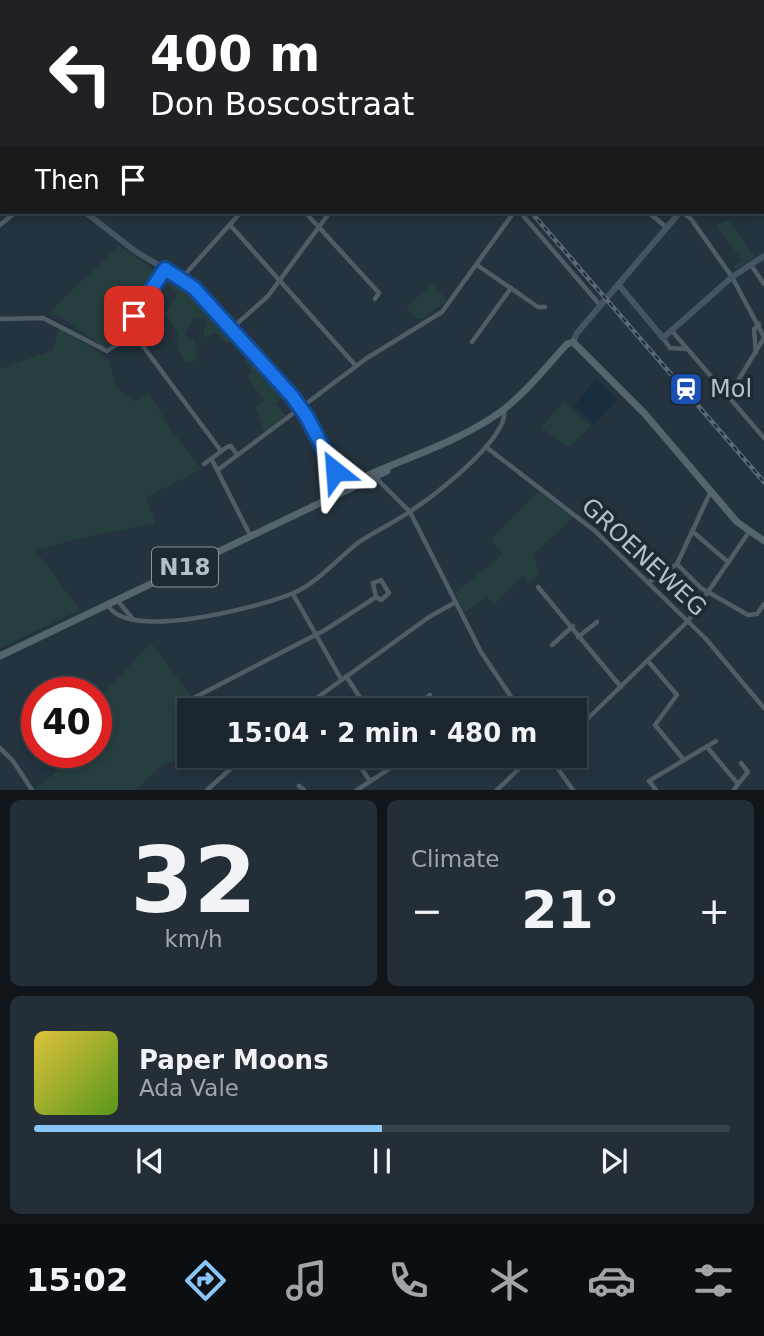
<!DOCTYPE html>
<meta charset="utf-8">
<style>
:root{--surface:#1b262e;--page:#242e36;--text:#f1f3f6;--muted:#a0a5aa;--line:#39434a;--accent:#8ac5f8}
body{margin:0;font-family:"DejaVu Sans",sans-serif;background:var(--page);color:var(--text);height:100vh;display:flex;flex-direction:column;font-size:26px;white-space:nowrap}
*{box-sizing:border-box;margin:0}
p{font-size:23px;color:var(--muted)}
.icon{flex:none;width:38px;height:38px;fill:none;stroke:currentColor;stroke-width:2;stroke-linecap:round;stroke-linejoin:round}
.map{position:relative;height:790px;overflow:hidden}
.drawer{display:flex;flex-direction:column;gap:10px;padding:10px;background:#0f1519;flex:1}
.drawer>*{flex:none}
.banner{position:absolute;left:0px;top:0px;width:765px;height:214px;box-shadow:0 4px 10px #0003,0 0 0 2px var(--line);background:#202124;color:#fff;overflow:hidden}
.speed{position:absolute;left:21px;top:677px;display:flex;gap:14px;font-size:35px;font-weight:700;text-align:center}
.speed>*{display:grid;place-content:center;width:91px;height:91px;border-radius:50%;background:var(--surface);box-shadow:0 4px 10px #0003,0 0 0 2px var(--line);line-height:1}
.speed .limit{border:10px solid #d22;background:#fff;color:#111}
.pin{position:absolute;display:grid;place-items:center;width:60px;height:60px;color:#fff;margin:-30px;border-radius:14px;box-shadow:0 4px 10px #0006}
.me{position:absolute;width:77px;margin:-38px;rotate:332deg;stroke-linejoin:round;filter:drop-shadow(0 0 5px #0008)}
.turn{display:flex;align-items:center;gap:24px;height:147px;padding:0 35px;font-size:32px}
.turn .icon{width:91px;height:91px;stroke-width:2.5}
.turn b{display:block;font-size:49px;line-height:60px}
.then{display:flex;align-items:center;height:66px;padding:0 35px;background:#0003;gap:14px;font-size:26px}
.big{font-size:52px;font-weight:600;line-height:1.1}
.drawer .card{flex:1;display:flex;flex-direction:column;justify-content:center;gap:10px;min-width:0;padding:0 24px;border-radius:10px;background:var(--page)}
.drawer .dial{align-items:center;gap:0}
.dial b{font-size:91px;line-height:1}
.song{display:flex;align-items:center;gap:21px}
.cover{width:84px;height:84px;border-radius:10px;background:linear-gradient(135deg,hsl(50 70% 55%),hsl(90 70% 35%))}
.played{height:7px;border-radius:4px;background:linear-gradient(90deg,var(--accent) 50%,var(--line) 50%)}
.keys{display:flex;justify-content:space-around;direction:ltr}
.heat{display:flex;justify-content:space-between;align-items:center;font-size:38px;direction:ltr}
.drawer .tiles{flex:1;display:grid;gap:10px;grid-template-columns:1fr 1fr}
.card:last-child{grid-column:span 2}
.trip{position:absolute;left:177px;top:698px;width:410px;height:70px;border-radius:0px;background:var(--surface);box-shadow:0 4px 10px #0003,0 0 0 2px var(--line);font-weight:600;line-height:70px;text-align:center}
.tabs{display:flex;height:112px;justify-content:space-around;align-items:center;background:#0b0f12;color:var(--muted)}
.tabs .icon{width:49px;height:49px}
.tabs .active{color:var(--accent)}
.tabs b{font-size:32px;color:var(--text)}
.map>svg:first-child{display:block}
</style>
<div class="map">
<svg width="764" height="790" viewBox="0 0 764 790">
<rect width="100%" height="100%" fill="#24333e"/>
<g fill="#263f3e">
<path d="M728,220L755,257L736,269L733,267L742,260L716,225Z"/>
<path d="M119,246L159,273L114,343L105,348L62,318L48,313Z"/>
<path d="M165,276L190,292L233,338L227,343L216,332L204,338V329L209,323L205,318H193L185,335L195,341L197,360L188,363C177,355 177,345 178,332L164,314L178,294L166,284L158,296L154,294Z"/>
<path d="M432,284L447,300L422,319H416L406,308Z"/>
<path d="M59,327L108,359L117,388L135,402L149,393L171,430L202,469L146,497L155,523L72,540L36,551L80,610L0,648V369L53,350Z"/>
<path d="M250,357L285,396L276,404L286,416L265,432L255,407L264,400L246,376L252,372L244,362Z"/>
<path d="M564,402L591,426L568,448L541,427Z"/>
<path d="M538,491L574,517L534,553L539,576L528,581L523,576L494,605L486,596L465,613L455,593L503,554L491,540Z"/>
<path d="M151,643L191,696L178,703L180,708L198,698L204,710H189V754L160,767L136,790H35L60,768L54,753L96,752V695L100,697Z"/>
</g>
<path fill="#172c3c" d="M596,379L617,400L594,424L574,406Z"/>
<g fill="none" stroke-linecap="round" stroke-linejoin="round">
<g stroke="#505c66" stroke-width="4.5">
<path d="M197,0L199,2"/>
<path d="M242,0L244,2"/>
<path d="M345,0L347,2"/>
<path d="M117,2L120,0"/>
<path d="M218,2L220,0"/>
<path d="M265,2L268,0"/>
<path d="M469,2L470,0"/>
<path d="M520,2V0"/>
<path d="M763,52L764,49"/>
<path d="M0,104L2,103"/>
<path d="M305,212L379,293L375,299"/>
<path d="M520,212L600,305"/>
<path d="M648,212L666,227"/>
<path d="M682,212L691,219L732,277L764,337"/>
<path d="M0,225L16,212"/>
<path d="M231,226L356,366"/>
<path d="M477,265L538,307H545"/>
<path d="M751,265L764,284"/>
<path d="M181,279L241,212"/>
<path d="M0,319L43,318L107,351L116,345L165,269"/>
<path d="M128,326L221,451"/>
<path d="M231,329L268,296L330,212"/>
<path d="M672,331L764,438"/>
<path d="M663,338L670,348L685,349"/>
<path d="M472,342L511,288"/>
<path d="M756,353L754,329L759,324"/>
<path d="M728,397L764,338"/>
<path d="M486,447L595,531L706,639L764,708"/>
<path d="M212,460L250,535"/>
<path d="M204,464L227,447L231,446L237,455"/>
<path d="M219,469L367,358L442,312L514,212"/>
<path d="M375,477L410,512L481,652L520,710"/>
<path d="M692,531L728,562"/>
<path d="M677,564L701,588L748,615L757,614L764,604"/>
<path d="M649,582L677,564L711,491"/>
<path d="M538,587L621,687"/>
<path d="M293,594L341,679"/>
<path d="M117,600L132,618"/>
<path d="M108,605C127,642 259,607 291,594C316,585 338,558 359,542C378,529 400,520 418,506C440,492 510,435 504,410"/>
<path d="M578,637L597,622"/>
<path d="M552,645L573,626"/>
<path d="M648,661L677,695L655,725L684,760"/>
<path d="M346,676L368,710"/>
<path d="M182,704L325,630L376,597L373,583L381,580L389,593L381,600L376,597"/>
<path d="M300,710L429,617L456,602"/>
<path d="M413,710L430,695"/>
<path d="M574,732L688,621L749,532"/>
<path d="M707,747L738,784L734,790"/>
<path d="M0,748L13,761L32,790"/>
<path d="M353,756L370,781"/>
<path d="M439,756L444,763"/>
<path d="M549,756L573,790"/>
<path d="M738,784L748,772L741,763"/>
<path d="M299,786L304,790"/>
<path d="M207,790L245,756"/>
<path d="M357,790L398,763V756"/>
<path d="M497,790L532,756"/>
<path d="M656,790L649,781L716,741"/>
</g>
<g stroke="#465461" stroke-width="6">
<path d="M0,0H24"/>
<path d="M499,0L507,2"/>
<path d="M763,62L764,63"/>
<path d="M763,120L764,119"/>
<path d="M0,128L2,130"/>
<path d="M85,212L135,251L190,284L202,296L302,409L344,490"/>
<path d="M618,284L663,338L732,277L764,256"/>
<path d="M573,342L577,333L680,212"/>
</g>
<g stroke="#56646e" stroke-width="7">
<path d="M344,490L353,482C401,459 455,444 499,413C525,394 545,368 567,344L573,342L645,414L737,522L764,541"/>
<path d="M0,656L387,471"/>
</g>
<g stroke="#5a6975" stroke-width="4.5">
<g id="rail">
<path d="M362,0L363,2"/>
<path d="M531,212L764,482"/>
</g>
</g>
<use href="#rail" stroke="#1d2933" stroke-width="2" stroke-dasharray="5" stroke-linecap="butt"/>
</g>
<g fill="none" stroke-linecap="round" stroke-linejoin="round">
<g stroke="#114b97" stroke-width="18">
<path id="route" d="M134,316L165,269L194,288L292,396L307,417L335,471"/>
</g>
<use href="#route" stroke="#1a73e8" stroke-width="12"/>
</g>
<defs>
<g id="station-square" transform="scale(1.75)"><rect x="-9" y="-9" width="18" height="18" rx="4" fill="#1a4fb4" stroke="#1d2933"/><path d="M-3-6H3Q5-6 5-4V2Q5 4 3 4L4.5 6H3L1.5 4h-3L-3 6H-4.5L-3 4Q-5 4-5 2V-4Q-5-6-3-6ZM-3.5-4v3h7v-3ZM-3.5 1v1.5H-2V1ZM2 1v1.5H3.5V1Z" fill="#fff"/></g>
</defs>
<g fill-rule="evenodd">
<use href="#station-square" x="686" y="389"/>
</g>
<g text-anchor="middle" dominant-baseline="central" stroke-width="7" stroke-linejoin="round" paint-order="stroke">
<rect fill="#1d2933" stroke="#87929c" stroke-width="2" x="152" y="547.5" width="66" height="39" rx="5"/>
<g font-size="23" font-weight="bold" fill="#b4bfc9">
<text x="185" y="567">N18</text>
</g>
<g font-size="24" fill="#b4bfc9" stroke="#1d2933" text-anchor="start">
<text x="710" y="389">Mol</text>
</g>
<g font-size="24" fill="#b4bfc9" stroke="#1d2933">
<text transform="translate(644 557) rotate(43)">GROENEWEG</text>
</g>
</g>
</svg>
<div class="speed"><div class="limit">40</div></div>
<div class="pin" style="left:134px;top:316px;background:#d93025"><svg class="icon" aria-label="arrive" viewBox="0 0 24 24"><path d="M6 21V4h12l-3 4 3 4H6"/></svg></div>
<svg class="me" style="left:335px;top:471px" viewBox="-20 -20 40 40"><path d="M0-17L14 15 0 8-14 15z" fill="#1a73e8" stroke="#fff" stroke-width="4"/></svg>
<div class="trip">15:04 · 2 min · 480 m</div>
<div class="banner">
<div class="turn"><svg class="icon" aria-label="left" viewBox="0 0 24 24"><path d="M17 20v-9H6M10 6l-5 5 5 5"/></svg><div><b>400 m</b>Don Boscostraat</div></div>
<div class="then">Then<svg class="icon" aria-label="arrive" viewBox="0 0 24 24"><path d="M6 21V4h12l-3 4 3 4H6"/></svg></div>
</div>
</div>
<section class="drawer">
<div class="tiles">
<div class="card dial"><b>32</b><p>km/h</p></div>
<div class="card"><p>Climate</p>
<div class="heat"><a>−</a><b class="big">21°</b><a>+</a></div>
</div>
<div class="card">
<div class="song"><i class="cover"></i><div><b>Paper Moons</b><p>Ada Vale</p></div></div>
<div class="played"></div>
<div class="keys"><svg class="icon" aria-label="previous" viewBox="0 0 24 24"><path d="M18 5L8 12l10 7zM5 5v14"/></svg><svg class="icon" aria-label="pause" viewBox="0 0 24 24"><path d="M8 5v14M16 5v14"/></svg><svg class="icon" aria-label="next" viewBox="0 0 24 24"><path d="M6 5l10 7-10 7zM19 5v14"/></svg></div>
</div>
</div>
</section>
<nav class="tabs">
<b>15:02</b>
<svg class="icon active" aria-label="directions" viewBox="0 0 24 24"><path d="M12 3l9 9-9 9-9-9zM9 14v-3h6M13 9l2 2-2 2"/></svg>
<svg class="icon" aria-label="music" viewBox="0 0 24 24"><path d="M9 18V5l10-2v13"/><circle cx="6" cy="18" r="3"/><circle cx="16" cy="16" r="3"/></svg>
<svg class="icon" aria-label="phone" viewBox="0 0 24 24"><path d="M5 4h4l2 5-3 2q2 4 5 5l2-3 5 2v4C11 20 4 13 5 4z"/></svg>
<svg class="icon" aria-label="climate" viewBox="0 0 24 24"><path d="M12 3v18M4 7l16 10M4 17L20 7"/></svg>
<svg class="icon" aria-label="car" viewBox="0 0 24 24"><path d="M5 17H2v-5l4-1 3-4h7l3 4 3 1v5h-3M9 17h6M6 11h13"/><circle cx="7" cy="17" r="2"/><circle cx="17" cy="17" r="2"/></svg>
<svg class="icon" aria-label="filters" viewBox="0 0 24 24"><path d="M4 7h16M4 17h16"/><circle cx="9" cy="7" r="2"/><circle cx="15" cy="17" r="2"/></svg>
</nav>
